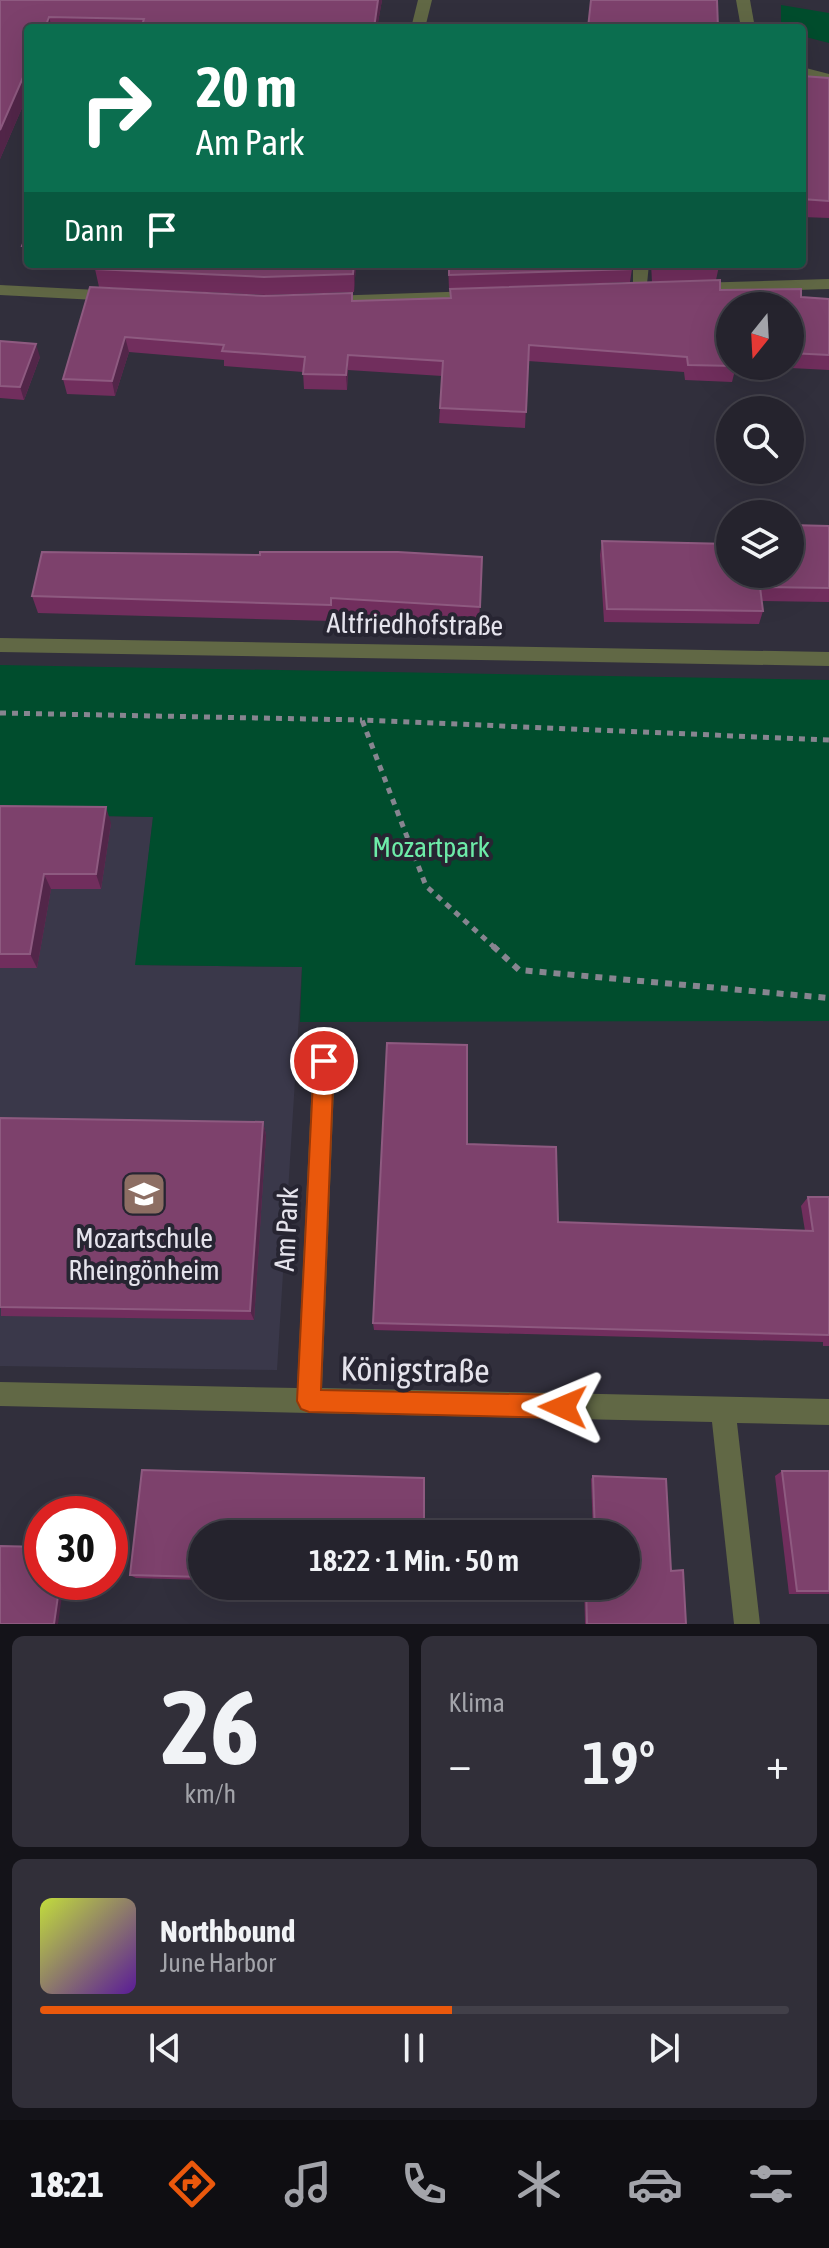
<!DOCTYPE html>
<html lang="de">
<meta charset="utf-8">
<style>
:root{--surface:#25232d;--page:#312f39;--text:#f1f3f6;--muted:#a3a4aa;--line:#424049;--accent:#ea580c}
body{margin:0;font-family:"Asap Condensed",sans-serif;background:var(--page);color:var(--text);height:100vh;display:flex;flex-direction:column;font-size:30px;white-space:nowrap}
*{box-sizing:border-box;margin:0}
p{font-size:26px;color:var(--muted)}
.icon{flex:none;width:44px;height:44px;fill:none;stroke:currentColor;stroke-width:2;stroke-linecap:round;stroke-linejoin:round}
.map{position:relative;height:1624px;overflow:hidden}
.details{display:flex;flex-direction:column;gap:12px;padding:12px;background:#141319;flex:1}
.details>*{flex:none}
.hud{position:absolute;left:24px;top:24px;width:782px;height:244px;border-radius:8px;box-shadow:0 8px 32px #0002,0 0 0 2px var(--line);background:#0b6e4f;color:#fff;overflow:hidden}
.needle{width:52px;rotate:198deg}
.tools{position:absolute;left:716px;top:292px;display:grid;gap:16px}
.tools a{display:grid;place-items:center;width:88px;height:88px;border-radius:50%;background:var(--surface);box-shadow:0 8px 32px #0002,0 0 0 2px var(--line);font-size:40px}
.speed{position:absolute;left:24px;top:1496px;display:flex;gap:16px;font-size:40px;font-weight:700;text-align:center}
.speed>*{display:grid;place-content:center;width:104px;height:104px;border-radius:50%;background:var(--surface);box-shadow:0 8px 32px #0002,0 0 0 2px var(--line);line-height:1}
.speed .limit{border:12px solid #d22;background:#fff;color:#111}
.pin{position:absolute;display:grid;place-items:center;width:68px;height:68px;color:#fff;margin:-34px;border:4px solid #fff;border-radius:50%;box-shadow:0 2px 8px #0007}
.me{position:absolute;width:88px;margin:-44px;rotate:271deg;stroke-linejoin:round;filter:drop-shadow(0 0 6px #0008)}
.turn{display:flex;align-items:center;gap:28px;height:168px;padding:0 40px;font-size:36px}
.turn .icon{width:104px;height:104px;stroke-width:2.5}
.turn b{display:block;font-size:56px;line-height:68px}
.then{display:flex;align-items:center;height:76px;padding:0 40px;background:#0003;gap:16px;font-size:30px}
.big{font-size:60px;font-weight:600;line-height:1.1}
.details .widget{flex:1;display:flex;flex-direction:column;justify-content:center;gap:12px;min-width:0;padding:0 28px;border-radius:12px;background:var(--page)}
.details .dial{align-items:center;gap:0}
.dial b{font-size:104px;line-height:1}
.song{display:flex;align-items:center;gap:24px}
.cover{width:96px;height:96px;border-radius:12px;background:linear-gradient(135deg,hsl(70 70% 55%),hsl(270 70% 35%))}
.played{height:8px;border-radius:4px;background:linear-gradient(90deg,var(--accent) 55%,var(--line) 55%)}
.keys{display:flex;justify-content:space-around;direction:ltr}
.heat{display:flex;justify-content:space-between;align-items:center;font-size:44px;direction:ltr}
.details .tiles{flex:1;display:grid;gap:12px;grid-template-columns:1fr 1fr}
.widget:last-child{grid-column:span 2}
.trip{position:absolute;left:188px;top:1520px;width:452px;height:80px;border-radius:40px;background:var(--surface);box-shadow:0 8px 32px #0002,0 0 0 2px var(--line);font-weight:600;line-height:80px;text-align:center}
.dock{display:flex;height:128px;justify-content:space-around;align-items:center;background:#0f0e12;color:var(--muted)}
.dock .icon{width:56px;height:56px}
.dock .active{color:var(--accent)}
.dock b{font-size:36px;color:var(--text)}
.map>svg:first-child{display:block}
</style>
<div class="map">
<svg width="829" height="1624" viewBox="0 0 829 1624">
<rect width="100%" height="100%" fill="#312f3c"/>
<path fill="#3a384a" d="M0,814L153,817L136,965L302,967L277,1370L0,1366Z"/>
<g fill="#004d2d">
<path d="M781,5L829,13V43L802,36V28H781Z"/>
<path d="M0,665L829,680V1021L300,1022L302,967L135,965L153,817L0,814Z"/>
</g>
<g fill="none" stroke-linecap="round" stroke-linejoin="round">
<g stroke="#878590" stroke-width="5" stroke-dasharray="6 6" stroke-linecap="butt">
<path d="M0,713L362,720"/>
<path d="M495,948L426,886L362,720L829,740"/>
</g>
<path stroke="#878590" stroke-width="6" stroke-dasharray="7 7" stroke-linecap="butt" d="M493,946L519,970L829,998"/>
<path fill="#616845" fill-rule="evenodd" d="M418,0H432L425,28H411Z"/>
<g fill="#616845" fill-rule="evenodd">
<path d="M736,0H750L755,28H741Z"/>
<path d="M802,67L829,74V82L802,75Z"/>
<path d="M633,264H649L646,294L641,295L633,290Z"/>
<path d="M829,279V289L695,293L687,288L695,283Z"/>
<path d="M0,285L116,291L124,296L116,301L0,295Z"/>
<path d="M476,291L482,292V300L328,306L320,301L328,296Z"/>
<path d="M0,638L829,652V666L0,652Z"/>
<path d="M324,1051L332,1054L335,1061L322,1388L829,1399V1425L737,1423L760,1624H734L712,1422L0,1406V1382L297,1388L313,1061L316,1054Z"/>
</g>
</g>
<g fill="#712e5d">
<path d="M0,0H382L377,28H28V94L0,159Z"/>
<path d="M802,76L829,78V218L802,217Z"/>
<path d="M28,232V264H356L354,292L266,295L99,287L95,269L27,264L22,246Z"/>
<path d="M448,264H632V269L630,282L449,289Z"/>
<path d="M651,264H719V266L716,280L652,282Z"/>
<path d="M90,287L264,296L352,293L353,301L450,298V289L720,290L829,299V370L752,366H790V306H730L736,366L732,382L685,380L684,372L528,361L525,428L439,423L442,376L348,370L347,390L304,389L303,372L224,366V360L129,352L115,396L67,394L63,379Z"/>
<path d="M0,341L40,357L24,400L0,398Z"/>
<path d="M829,526V602L761,601L763,611L759,624L604,622L600,555L602,541L730,574Z"/>
<path d="M482,557L479,624L332,615V621L38,613L32,596Z"/>
<path d="M0,806L111,823L101,889H51L37,968H0Z"/>
<path d="M0,1118L263,1122L266,1135L254,1320L1,1316Z"/>
<path d="M467,1144L558,1222L805,1231L801,1206L808,1197H829V1346H823V1342L374,1330L373,1323Z"/>
<path d="M782,1471H829V1594H789L775,1476Z"/>
<path d="M593,1476L671,1571L686,1624H585L584,1586H626V1534H593L591,1479Z"/>
<path d="M202,1534V1580L136,1578L130,1575Z"/>
</g>
<g fill="#522649">
<path d="M378,0H382L377,28H374Z"/>
<path d="M49,17L52,28H45Z"/>
<path d="M28,66V94L0,159V130Z"/>
<path d="M354,264H356V266L354,292Z"/>
<path d="M125,337L129,352L115,396L112,381Z"/>
<path d="M36,344L40,357L24,400L20,387Z"/>
<path d="M348,355V370L347,390L346,375Z"/>
<path d="M106,807L111,823L101,889L96,874Z"/>
<path d="M44,874L51,889L37,968L30,954Z"/>
<path d="M263,1122L266,1135L254,1320L250,1311Z"/>
<path d="M60,1582H64L58,1624H54Z"/>
</g>
<g fill="#7d416c" stroke="#8e5a80" stroke-width="2">
<path d="M0,0H378L374,28H141L144,19L49,17L45,28H28V66L0,130Z"/>
<path d="M591,0H717L718,28H588Z"/>
<path d="M802,76L829,78V201L802,199Z"/>
<path d="M28,232V247L22,246Z"/>
<path d="M96,264H354L353,274L264,277L95,269Z"/>
<path d="M449,264H632V269L449,275Z"/>
<path d="M654,264H719V266L654,269Z"/>
<path d="M720,280V290L801,289V297L829,299V355L790,353V306H730V366H736L688,365L687,357L529,345L526,412L440,408L443,361L348,355L346,375L303,374L305,357L222,351L224,345L125,337L112,381L63,379L90,287L264,296L352,293V301L451,298L450,289Z"/>
<path d="M0,341L36,344L20,387L0,386Z"/>
<path d="M790,525L829,526V588L760,587L763,611L607,609L602,541L730,544V574H790Z"/>
<path d="M42,552L260,555V552H398L482,557L480,607L331,598V605L32,596Z"/>
<path d="M0,806L106,807L96,874H44L30,954H0Z"/>
<path d="M387,1043L467,1045V1144L556,1147L558,1222L813,1231L808,1197H829V1335L373,1323Z"/>
<path d="M0,1118L263,1122L250,1311L0,1307Z"/>
<path d="M142,1470L424,1478V1534H202V1577L130,1575Z"/>
<path d="M782,1471H829V1591H797Z"/>
<path d="M593,1476L666,1479L671,1571L683,1570L686,1624H587L586,1586H626V1534H595Z"/>
<path d="M0,1546L42,1547V1582H60L54,1624H0Z"/>
</g>
<path fill="#ea580c" stroke="#983908" stroke-width="2" d="M324,1051L331,1054L334,1061L321,1390L563,1395L571,1399L575,1407L571,1415L563,1418L309,1412L301,1409L297,1401L314,1061L316,1054Z"/>
<defs>
<g id="school-square" transform="scale(2.3)"><rect x="-9" y="-9" width="18" height="18" rx="4" fill="#8d6e63" stroke="#272532"/><path d="M0-5L7-2L0 1L-7-2ZM-4 1L0 2.5L4 1V4Q0 6-4 4Z" fill="#fff"/></g>
</defs>
<g fill-rule="evenodd">
<use href="#school-square" x="144" y="1194"/>
</g>
<g text-anchor="middle" dominant-baseline="central" stroke-width="8" stroke-linejoin="round" paint-order="stroke">
<g font-size="28" fill="#e5e3ec" stroke="#272532">
<text transform="translate(415 624) rotate(1)">Altfriedhofstraße</text>
<text transform="translate(286 1229) rotate(-87)">Am Park</text>
</g>
<g font-size="28" fill="#6deba8" stroke="#272532">
<text x="431" y="847">Mozartpark</text>
</g>
<g font-size="28" fill="#e5e3ec" stroke="#272532">
<text x="144" y="1238">Mozartschule<tspan x="144" dy="32">Rheingönheim</tspan></text>
</g>
<g font-size="34" fill="#e5e3ec" stroke="#272532">
<text transform="translate(415 1369) rotate(1)">Königstraße</text>
</g>
</g>
</svg>
<div class="tools">
<a><svg class="needle" viewBox="-14 -14 28 28"><path d="M0-13l5 13h-10z" fill="#e53935"/><path d="M0 13l5-13h-10z" fill="#a3a4aa"/></svg></a>
<a><svg class="icon" aria-label="search" viewBox="0 0 24 24"><circle cx="10" cy="10" r="6"/><path d="M15 15l6 6"/></svg></a>
<a><svg class="icon" aria-label="layers" viewBox="0 0 24 24"><path d="M12 4l9 5-9 5-9-5zM3 14l9 5 9-5"/></svg></a>
</div>
<div class="speed"><div class="limit">30</div></div>
<div class="pin" style="left:324px;top:1061px;background:#d93025"><svg class="icon" aria-label="arrive" viewBox="0 0 24 24"><path d="M6 21V4h12l-3 4 3 4H6"/></svg></div>
<svg class="me" style="left:563px;top:1407px" viewBox="-20 -20 40 40"><path d="M0-17L14 15 0 8-14 15z" fill="#ea580c" stroke="#fff" stroke-width="4"/></svg>
<div class="trip">18:22 · 1 Min. · 50 m</div>
<div class="hud">
<div class="turn"><svg class="icon" aria-label="right" viewBox="0 0 24 24"><path d="M7 20v-9h11M14 6l5 5-5 5"/></svg><div><b>20 m</b>Am Park</div></div>
<div class="then">Dann<svg class="icon" aria-label="arrive" viewBox="0 0 24 24"><path d="M6 21V4h12l-3 4 3 4H6"/></svg></div>
</div>
</div>
<section class="details">
<div class="tiles">
<div class="widget dial"><b>26</b><p>km/h</p></div>
<div class="widget"><p>Klima</p>
<div class="heat"><a>−</a><b class="big">19°</b><a>+</a></div>
</div>
<div class="widget">
<div class="song"><i class="cover"></i><div><b>Northbound</b><p>June Harbor</p></div></div>
<div class="played"></div>
<div class="keys"><svg class="icon" aria-label="previous" viewBox="0 0 24 24"><path d="M18 5L8 12l10 7zM5 5v14"/></svg><svg class="icon" aria-label="pause" viewBox="0 0 24 24"><path d="M8 5v14M16 5v14"/></svg><svg class="icon" aria-label="next" viewBox="0 0 24 24"><path d="M6 5l10 7-10 7zM19 5v14"/></svg></div>
</div>
</div>
</section>
<nav class="dock">
<b>18:21</b>
<svg class="icon active" aria-label="directions" viewBox="0 0 24 24"><path d="M12 3l9 9-9 9-9-9zM9 14v-3h6M13 9l2 2-2 2"/></svg>
<svg class="icon" aria-label="music" viewBox="0 0 24 24"><path d="M9 18V5l10-2v13"/><circle cx="6" cy="18" r="3"/><circle cx="16" cy="16" r="3"/></svg>
<svg class="icon" aria-label="phone" viewBox="0 0 24 24"><path d="M5 4h4l2 5-3 2q2 4 5 5l2-3 5 2v4C11 20 4 13 5 4z"/></svg>
<svg class="icon" aria-label="climate" viewBox="0 0 24 24"><path d="M12 3v18M4 7l16 10M4 17L20 7"/></svg>
<svg class="icon" aria-label="car" viewBox="0 0 24 24"><path d="M5 17H2v-5l4-1 3-4h7l3 4 3 1v5h-3M9 17h6M6 11h13"/><circle cx="7" cy="17" r="2"/><circle cx="17" cy="17" r="2"/></svg>
<svg class="icon" aria-label="filters" viewBox="0 0 24 24"><path d="M4 7h16M4 17h16"/><circle cx="9" cy="7" r="2"/><circle cx="15" cy="17" r="2"/></svg>
</nav>
